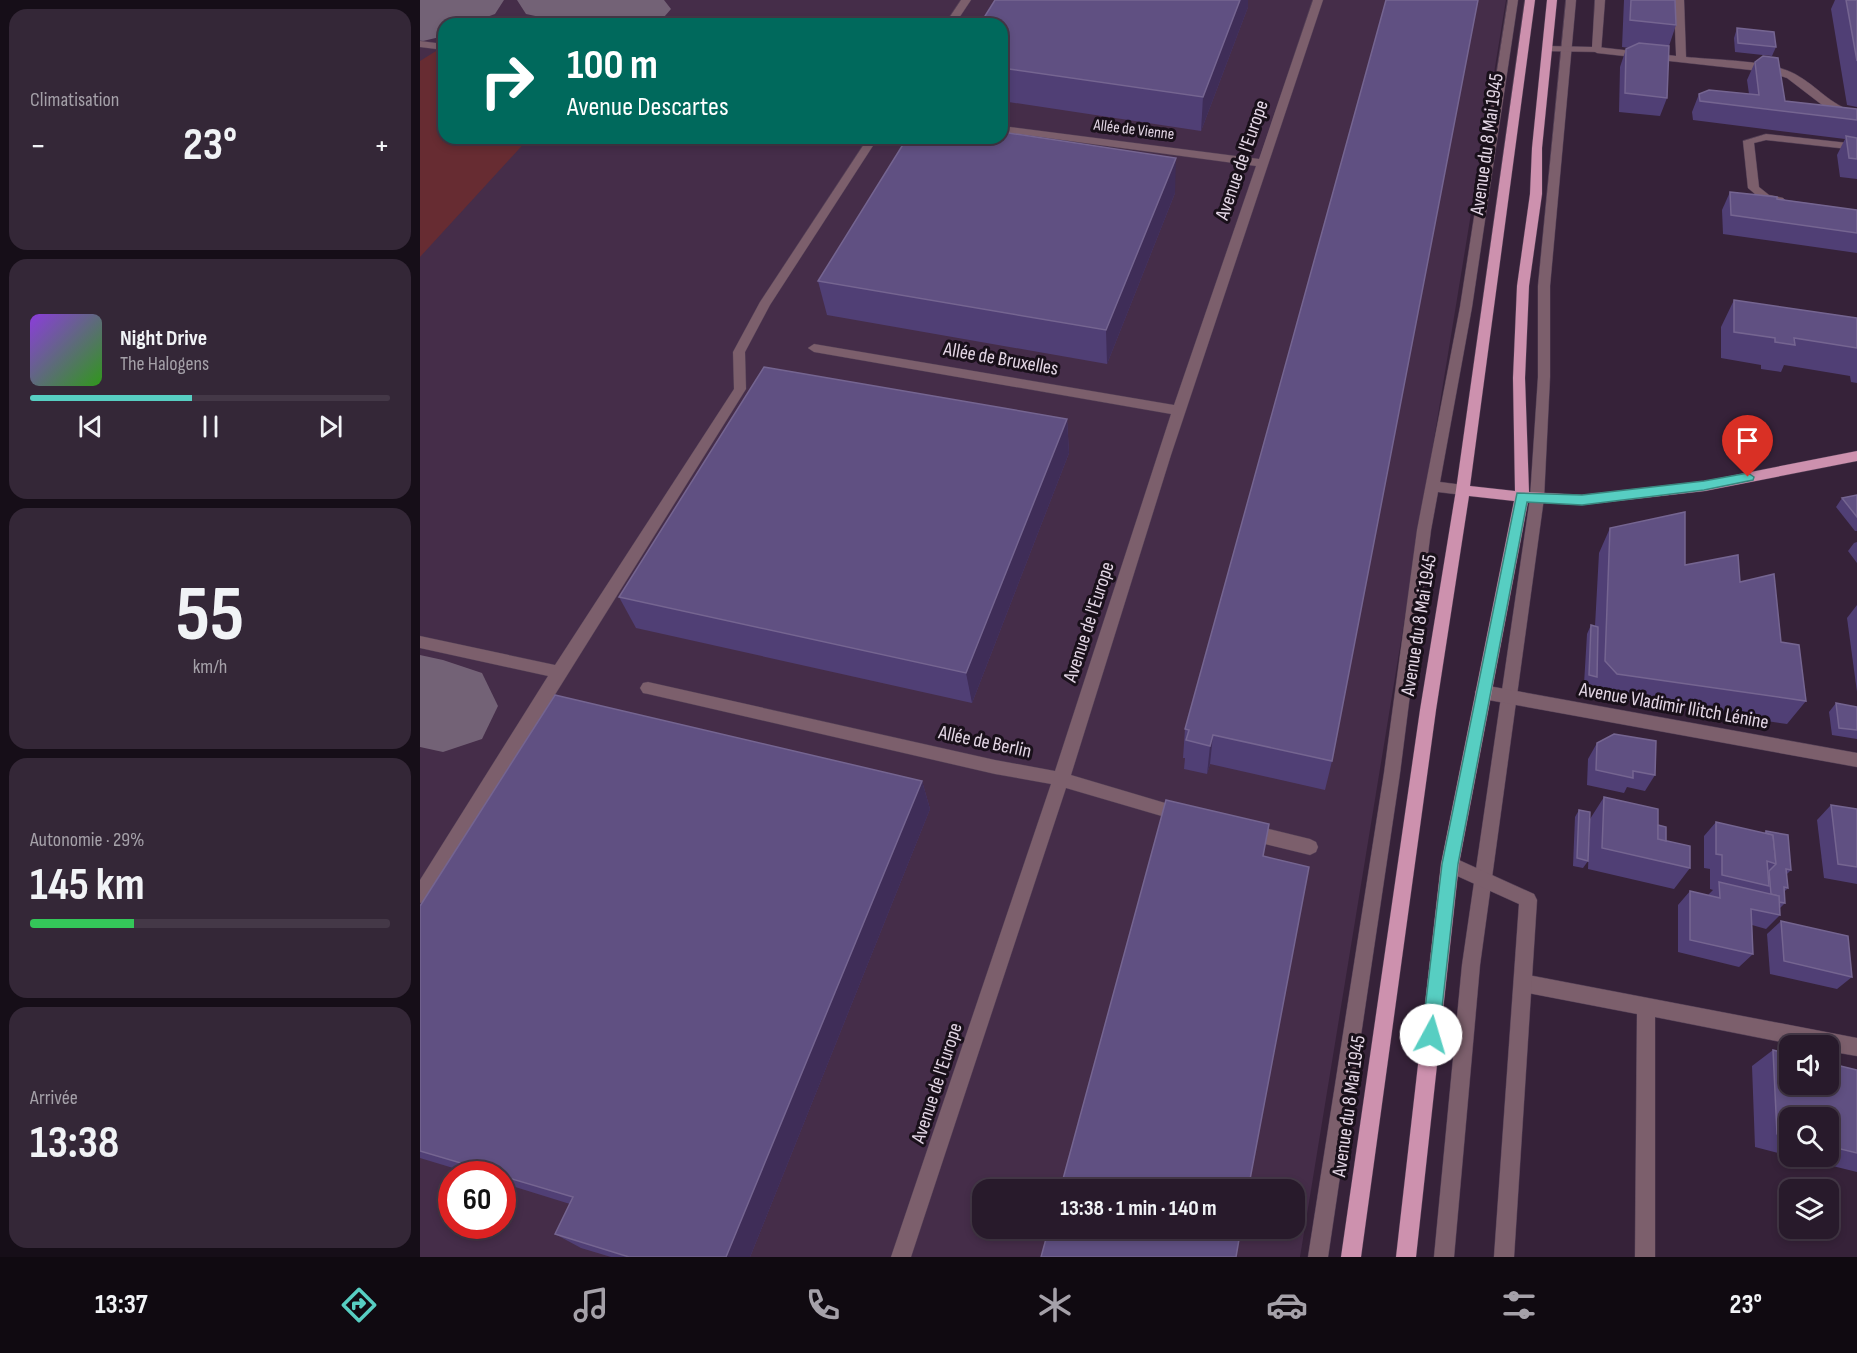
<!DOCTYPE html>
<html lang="fr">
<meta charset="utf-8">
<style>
:root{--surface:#281a2b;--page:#342737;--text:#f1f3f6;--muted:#a5a1a9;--line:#443847;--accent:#57cec2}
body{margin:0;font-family:"Sofia Sans Condensed",sans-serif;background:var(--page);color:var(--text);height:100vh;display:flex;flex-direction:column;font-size:22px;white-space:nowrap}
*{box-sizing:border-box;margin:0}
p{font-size:20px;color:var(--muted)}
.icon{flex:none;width:33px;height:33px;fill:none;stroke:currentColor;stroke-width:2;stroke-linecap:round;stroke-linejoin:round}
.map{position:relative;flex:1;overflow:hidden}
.panel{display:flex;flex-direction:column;gap:9px;padding:9px;background:#160e18;width:420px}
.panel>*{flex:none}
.guide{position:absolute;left:18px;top:18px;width:570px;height:126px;border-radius:18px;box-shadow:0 3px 9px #0003,0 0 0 2px var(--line);background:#00695c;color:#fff;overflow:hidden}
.controls{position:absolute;left:1359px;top:1035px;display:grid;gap:12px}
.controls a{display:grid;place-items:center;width:60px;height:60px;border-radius:12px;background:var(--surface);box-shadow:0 3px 9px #0003,0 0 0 2px var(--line);font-size:30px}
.speed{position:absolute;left:18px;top:1161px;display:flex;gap:12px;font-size:30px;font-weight:700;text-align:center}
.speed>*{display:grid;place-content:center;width:78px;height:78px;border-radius:50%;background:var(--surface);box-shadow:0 3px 9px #0003,0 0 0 2px var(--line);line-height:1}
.speed .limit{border:9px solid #d22;background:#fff;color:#111}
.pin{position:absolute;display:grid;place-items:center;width:51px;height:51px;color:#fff;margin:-62px -26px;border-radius:50% 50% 50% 0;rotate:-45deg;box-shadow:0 0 6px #0007}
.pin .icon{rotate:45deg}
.me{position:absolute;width:66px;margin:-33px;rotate:6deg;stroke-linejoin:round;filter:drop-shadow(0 0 4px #0008)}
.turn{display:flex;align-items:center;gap:21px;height:126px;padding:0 30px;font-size:27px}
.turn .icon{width:78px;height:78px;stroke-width:2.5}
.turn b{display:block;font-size:42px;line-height:51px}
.big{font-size:45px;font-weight:700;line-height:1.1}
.panel .tile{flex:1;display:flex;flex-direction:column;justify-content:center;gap:9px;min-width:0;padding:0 21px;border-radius:18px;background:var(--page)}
.panel .dial{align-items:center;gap:0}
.dial b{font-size:78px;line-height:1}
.song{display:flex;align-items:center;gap:18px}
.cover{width:72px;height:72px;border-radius:9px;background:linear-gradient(135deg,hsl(270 70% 55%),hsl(110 70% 35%))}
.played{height:6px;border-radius:3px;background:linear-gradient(90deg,var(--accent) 45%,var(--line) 45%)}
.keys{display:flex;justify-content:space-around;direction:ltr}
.heat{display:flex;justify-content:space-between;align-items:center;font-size:33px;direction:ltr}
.charge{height:9px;border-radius:4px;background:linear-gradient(90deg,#34c759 29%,var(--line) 0)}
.trip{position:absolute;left:552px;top:1179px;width:333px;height:60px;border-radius:18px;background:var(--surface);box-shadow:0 3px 9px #0003,0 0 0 2px var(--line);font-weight:700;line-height:60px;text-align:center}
.tabs{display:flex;height:96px;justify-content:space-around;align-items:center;background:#100a11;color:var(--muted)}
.tabs .icon{width:42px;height:42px}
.tabs .current{color:var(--accent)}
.tabs b{font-size:27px;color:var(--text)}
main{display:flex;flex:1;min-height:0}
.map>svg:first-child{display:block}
</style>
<main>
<section class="panel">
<div class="tile"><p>Climatisation</p>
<div class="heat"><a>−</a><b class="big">23°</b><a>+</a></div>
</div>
<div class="tile">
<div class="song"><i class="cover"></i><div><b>Night Drive</b><p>The Halogens</p></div></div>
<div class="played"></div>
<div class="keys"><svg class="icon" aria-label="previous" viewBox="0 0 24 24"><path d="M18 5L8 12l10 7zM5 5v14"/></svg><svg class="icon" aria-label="pause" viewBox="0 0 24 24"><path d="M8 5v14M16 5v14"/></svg><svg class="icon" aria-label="next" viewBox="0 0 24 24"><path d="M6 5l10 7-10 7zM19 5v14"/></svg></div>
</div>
<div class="tile dial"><b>55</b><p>km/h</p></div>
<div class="tile"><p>Autonomie · 29%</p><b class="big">145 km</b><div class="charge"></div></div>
<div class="tile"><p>Arrivée</p><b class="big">13:38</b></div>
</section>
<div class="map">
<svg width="1437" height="1257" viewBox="0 0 1437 1257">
<rect width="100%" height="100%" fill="#362239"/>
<path fill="#452d49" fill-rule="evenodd" d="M0,0H1086L880,1257H0ZM24,24H582V138H24ZM32,1174H82V1226H32ZM562,1190H874V1228H562Z"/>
<path fill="#672c32" d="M24,46V138H109L0,257V61Z"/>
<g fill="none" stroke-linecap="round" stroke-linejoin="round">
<g fill="#736276" fill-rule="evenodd">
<path d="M0,0H84L75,14L48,24H24V36L3,41H0Z"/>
<path d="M97,0H244L251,9L238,24C193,24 150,25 106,14Z"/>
<path d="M0,655L23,660L62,673L78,706L62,739L23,752L0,747Z"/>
</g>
<g stroke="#523f55" stroke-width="1">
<g id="lane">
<path d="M541,0H551L535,24H525Z"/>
<path d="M1088,0H1098L1052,307L1020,482L1043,485L1050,490L1043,495L1018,492L1011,530L980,773L908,1257H888L964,773L997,530L1040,307Z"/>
<path d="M1146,0H1156L1130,286V377L1124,498L1060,965L1034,1257H1014L1042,965L1110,498L1118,377V286Z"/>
<path d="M1254,0H1264L1266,57C1295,60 1350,60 1375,74C1400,88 1407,103 1437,113V119L1410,111L1367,78L1349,72L1177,53L1172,50L1177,47L1256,56Z"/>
<path d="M0,41L24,44V50L0,47Z"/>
<path d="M1346,134L1437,144V150L1346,140L1334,143L1339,187L1349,195L1363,198L1365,200L1359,203L1342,200L1328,188L1323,141Z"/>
<path d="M448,138H458L350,305L325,352L326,389L6,901L0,903V880L128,676L0,648V636L135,665L314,389L313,352L340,302Z"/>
<path d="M1103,974L1437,1038V1056L1408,1051V1046H1381L1235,1017V1257H1215L1217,1014L1103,992L1097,989L1094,983L1097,977Z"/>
</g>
</g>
<g stroke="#523f55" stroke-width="1">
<g id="street">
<path d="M893,0H903L751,455L651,775L762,808L768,810L770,815L768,820L762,822L646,788L491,1257H471L631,784L575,774L228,694L223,693L220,688L223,683L228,682L575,760L635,771L751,414L394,352L388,348L394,344L754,405L836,166L582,132V126L839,159Z"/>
<path d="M1175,0H1185L1181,52L1123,51V47L1127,46L1172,47Z"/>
<path d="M1063,685L1437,753V767L1063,699L1058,697L1055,692L1058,687Z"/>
<path d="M829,824L890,839L896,842L898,847L896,852L890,855L829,840L823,837L821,832L823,827Z"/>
<path d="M1030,856L1114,894L1117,900L1094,1257H1074L1099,904L1024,870L1021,864L1024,858Z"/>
</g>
</g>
<g stroke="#523f55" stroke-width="1">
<path id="primary" d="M1105,0H1115L1050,486L1095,491L1093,378L1097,286L1110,194L1112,148L1127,0H1137L1122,148V194L1109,286L1105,378L1109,492L1162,495L1285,481L1437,451V461L1285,491L1162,505L1108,502L1039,864L996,1257H976L1021,864L1094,501L1049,496L1016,710L941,1257H921L1000,710L1036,490Z"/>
</g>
<use href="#lane" fill="#7c5f6c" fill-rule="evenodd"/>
<use href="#street" fill="#7c5f6c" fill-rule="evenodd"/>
<use href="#primary" fill="#cd91ae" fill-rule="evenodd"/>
</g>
<g fill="#503f75">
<path d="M1204,0H1255L1256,25L1249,46L1247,98L1240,116L1199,112L1200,67L1206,49L1209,48L1202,47Z"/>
<path d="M1415,0H1437V107L1427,105L1411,9Z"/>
<path d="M828,7L781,131L582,101V24Z"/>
<path d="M1317,28L1356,47L1352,56L1315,52L1314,38Z"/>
<path d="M1335,62L1365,101L1437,109V179L1420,177L1417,155L1425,139L1273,120L1272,112L1279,94H1329L1327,80Z"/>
<path d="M1310,192L1437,210V253L1303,234L1302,210Z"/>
<path d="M755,193L687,364L407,315L398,281Z"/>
<path d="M1314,300L1437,318V383L1431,382L1430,376L1364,365L1361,372L1341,369V365L1301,358V327Z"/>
<path d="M647,419L649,453L552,703L216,628L199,597Z"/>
<path d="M1437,495V531H1435L1416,507L1422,498Z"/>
<path d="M1190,528L1265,565L1320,582L1361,642L1386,701L1367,724L1184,697L1172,685L1164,684L1167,634L1171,625L1175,626L1179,553Z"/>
<path d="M1437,542V563L1428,551L1434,543Z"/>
<path d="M1437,605V692L1427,618Z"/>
<path d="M1416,703L1437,707V739L1412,735L1409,712Z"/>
<path d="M765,729L912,761L905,790L790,764L787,774L764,769L765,758H763Z"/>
<path d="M1177,743L1235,775L1225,791L1207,787L1204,793L1167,785L1168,759Z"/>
<path d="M502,781L510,809L330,1257H191L161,1248L135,1234L150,1204L82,1183V1174H53L0,1158V906Z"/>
<path d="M1184,797L1238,825L1246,841L1270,868L1254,889L1168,869L1170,819Z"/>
<path d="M1411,805L1437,809V884L1404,878L1397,820Z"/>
<path d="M1159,810L1168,861L1163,868L1153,866L1155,817Z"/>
<path d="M1296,822L1344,833L1346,831L1371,870L1366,875L1368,888L1364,892L1365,903L1359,909L1360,915L1346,929L1332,925L1333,954L1319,967L1258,952V905L1270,891L1288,895L1293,890L1290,889V869L1284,868V836Z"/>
<path d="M1361,921L1432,977L1417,989L1350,974L1347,934Z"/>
<path d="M1353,1050L1437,1070V1172L1372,1156H1408V1118H1370V1156L1335,1147L1332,1066Z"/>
</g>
<g fill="#3f2d58">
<path d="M820,0H828V7L781,131L783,97Z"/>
<path d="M756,158L755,193L687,364L686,330Z"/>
<path d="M647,419L649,453L552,703L546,673Z"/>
<path d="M793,735L790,764L787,774L790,746Z"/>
<path d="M502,781L510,809L330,1257H306Z"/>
</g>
<g fill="#605082" stroke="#756591" stroke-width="1.5">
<path d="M575,0H820L783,97L582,68V24H560Z"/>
<path d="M966,0H1058L912,761L793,735L790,746L766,740L769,730L765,729Z"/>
<path d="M1211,0H1255L1256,25L1210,20Z"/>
<path d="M1426,0H1437V61Z"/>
<path d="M1317,28L1354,32L1356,47L1318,43Z"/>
<path d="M1219,43L1249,46L1247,98L1205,93L1206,49Z"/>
<path d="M1343,56L1358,58L1365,101L1437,109V120L1280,101L1279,94L1289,90L1339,95L1335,62Z"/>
<path d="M582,132L756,158L686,330L398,281L487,138H582Z"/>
<path d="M1426,136L1437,138V159L1429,158Z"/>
<path d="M1310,192L1357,197V199L1437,210V233L1311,215Z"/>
<path d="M1314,300L1437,318V348L1374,338L1375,345L1355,342V338L1314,332Z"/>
<path d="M344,367L647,419L546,673L199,597Z"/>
<path d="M1437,495V517L1422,498Z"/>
<path d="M1265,512V565L1318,555L1320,582L1354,574L1361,642L1379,645L1386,701L1197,674L1185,661L1190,528Z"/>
<path d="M1171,625L1178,627L1177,677L1169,675Z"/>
<path d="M135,695L502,781L306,1257H209L135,1234L153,1197L82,1176V1174H78L0,1151V906Z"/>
<path d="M1416,703L1437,707V730L1419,728Z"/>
<path d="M1194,734L1236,741L1235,775L1213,771V778L1176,770L1177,743Z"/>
<path d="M1184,797L1238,809V839L1270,846V868L1182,848Z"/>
<path d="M746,800L849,824L843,856L889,867L828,1190H640Z"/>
<path d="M1411,805L1437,809V867L1418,864Z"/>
<path d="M1159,810L1170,812L1168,861L1157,858Z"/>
<path d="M1296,822L1353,835L1356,864L1347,861L1349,886L1302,875V855L1296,854Z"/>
<path d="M1238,825L1246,827V841L1238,839Z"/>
<path d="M1346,831L1368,835L1371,870L1366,869L1368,888L1364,887L1365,903L1359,902V896L1351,894L1349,871L1356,864L1353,835L1346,833Z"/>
<path d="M1299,882L1359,896L1360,915L1331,909L1333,954L1270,940V891L1300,898Z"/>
<path d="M1361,921L1428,936L1432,977L1364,961Z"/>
<path d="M1353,1050L1370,1054V1084H1408V1063L1437,1070V1153L1408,1146V1118H1370V1137L1357,1134Z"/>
<path d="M629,1228H821L816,1257H621Z"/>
</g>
<path fill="#57cec2" stroke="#39867e" stroke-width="1.5" d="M1328,473L1334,477L1333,480L1284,490L1162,505L1107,502L1038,864L1019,1035L1017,1041L1011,1044L1005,1041L1002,1035L1022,864L1097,493L1162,495L1284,481Z"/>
<g text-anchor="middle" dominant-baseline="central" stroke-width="6" stroke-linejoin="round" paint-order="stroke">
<g font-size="16" fill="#e4d7e6" stroke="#19101a">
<text transform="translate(714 130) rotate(7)">Allée de Vienne</text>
</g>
<g font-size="20" fill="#e4d7e6" stroke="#19101a">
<text transform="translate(1067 144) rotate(-82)">Avenue du 8 Mai 1945</text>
<text transform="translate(822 160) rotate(-71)">Avenue de l'Europe</text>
<text transform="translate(581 359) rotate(10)">Allée de Bruxelles</text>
<text transform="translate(669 622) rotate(-72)">Avenue de l'Europe</text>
<text transform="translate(999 625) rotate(-81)">Avenue du 8 Mai 1945</text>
<text transform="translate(1254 706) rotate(10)">Avenue Vladimir Ilitch Lénine</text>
<text transform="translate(565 742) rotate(12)">Allée de Berlin</text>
<text transform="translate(517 1083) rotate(-72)">Avenue de l'Europe</text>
<text transform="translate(929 1106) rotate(-82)">Avenue du 8 Mai 1945</text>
</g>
</g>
</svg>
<div class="controls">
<a><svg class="icon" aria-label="sound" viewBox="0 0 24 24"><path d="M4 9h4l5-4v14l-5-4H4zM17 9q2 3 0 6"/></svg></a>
<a><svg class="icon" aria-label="search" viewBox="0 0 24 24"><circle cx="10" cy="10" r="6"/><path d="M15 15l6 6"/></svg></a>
<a><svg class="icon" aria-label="layers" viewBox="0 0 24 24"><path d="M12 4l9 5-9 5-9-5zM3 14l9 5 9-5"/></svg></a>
</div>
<div class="speed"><div class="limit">60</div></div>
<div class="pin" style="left:1328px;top:477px;background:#d93025"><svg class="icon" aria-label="arrive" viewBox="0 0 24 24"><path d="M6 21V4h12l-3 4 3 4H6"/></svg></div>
<svg class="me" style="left:1011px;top:1035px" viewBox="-20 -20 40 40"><circle r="19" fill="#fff"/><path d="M0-13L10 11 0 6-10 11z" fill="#57cec2"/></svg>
<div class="trip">13:38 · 1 min · 140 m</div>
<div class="guide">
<div class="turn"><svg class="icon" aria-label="right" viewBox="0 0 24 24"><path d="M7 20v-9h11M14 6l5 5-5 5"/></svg><div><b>100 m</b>Avenue Descartes</div></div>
</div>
</div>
</main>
<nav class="tabs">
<b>13:37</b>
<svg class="icon current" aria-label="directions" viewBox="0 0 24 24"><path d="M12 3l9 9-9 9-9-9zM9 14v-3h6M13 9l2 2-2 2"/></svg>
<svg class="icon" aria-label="music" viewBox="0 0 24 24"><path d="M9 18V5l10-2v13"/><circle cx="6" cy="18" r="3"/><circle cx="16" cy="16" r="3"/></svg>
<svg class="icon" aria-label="phone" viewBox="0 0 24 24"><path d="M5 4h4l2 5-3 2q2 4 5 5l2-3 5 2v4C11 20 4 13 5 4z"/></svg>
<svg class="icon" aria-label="climate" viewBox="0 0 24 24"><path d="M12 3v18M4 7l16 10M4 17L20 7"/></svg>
<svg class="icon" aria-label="car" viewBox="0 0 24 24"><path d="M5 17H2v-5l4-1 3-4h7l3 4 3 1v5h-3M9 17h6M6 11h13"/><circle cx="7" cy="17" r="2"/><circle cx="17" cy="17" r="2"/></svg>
<svg class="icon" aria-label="filters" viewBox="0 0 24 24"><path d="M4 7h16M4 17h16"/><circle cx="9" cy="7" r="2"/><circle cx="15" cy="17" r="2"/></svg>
<b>23°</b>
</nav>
